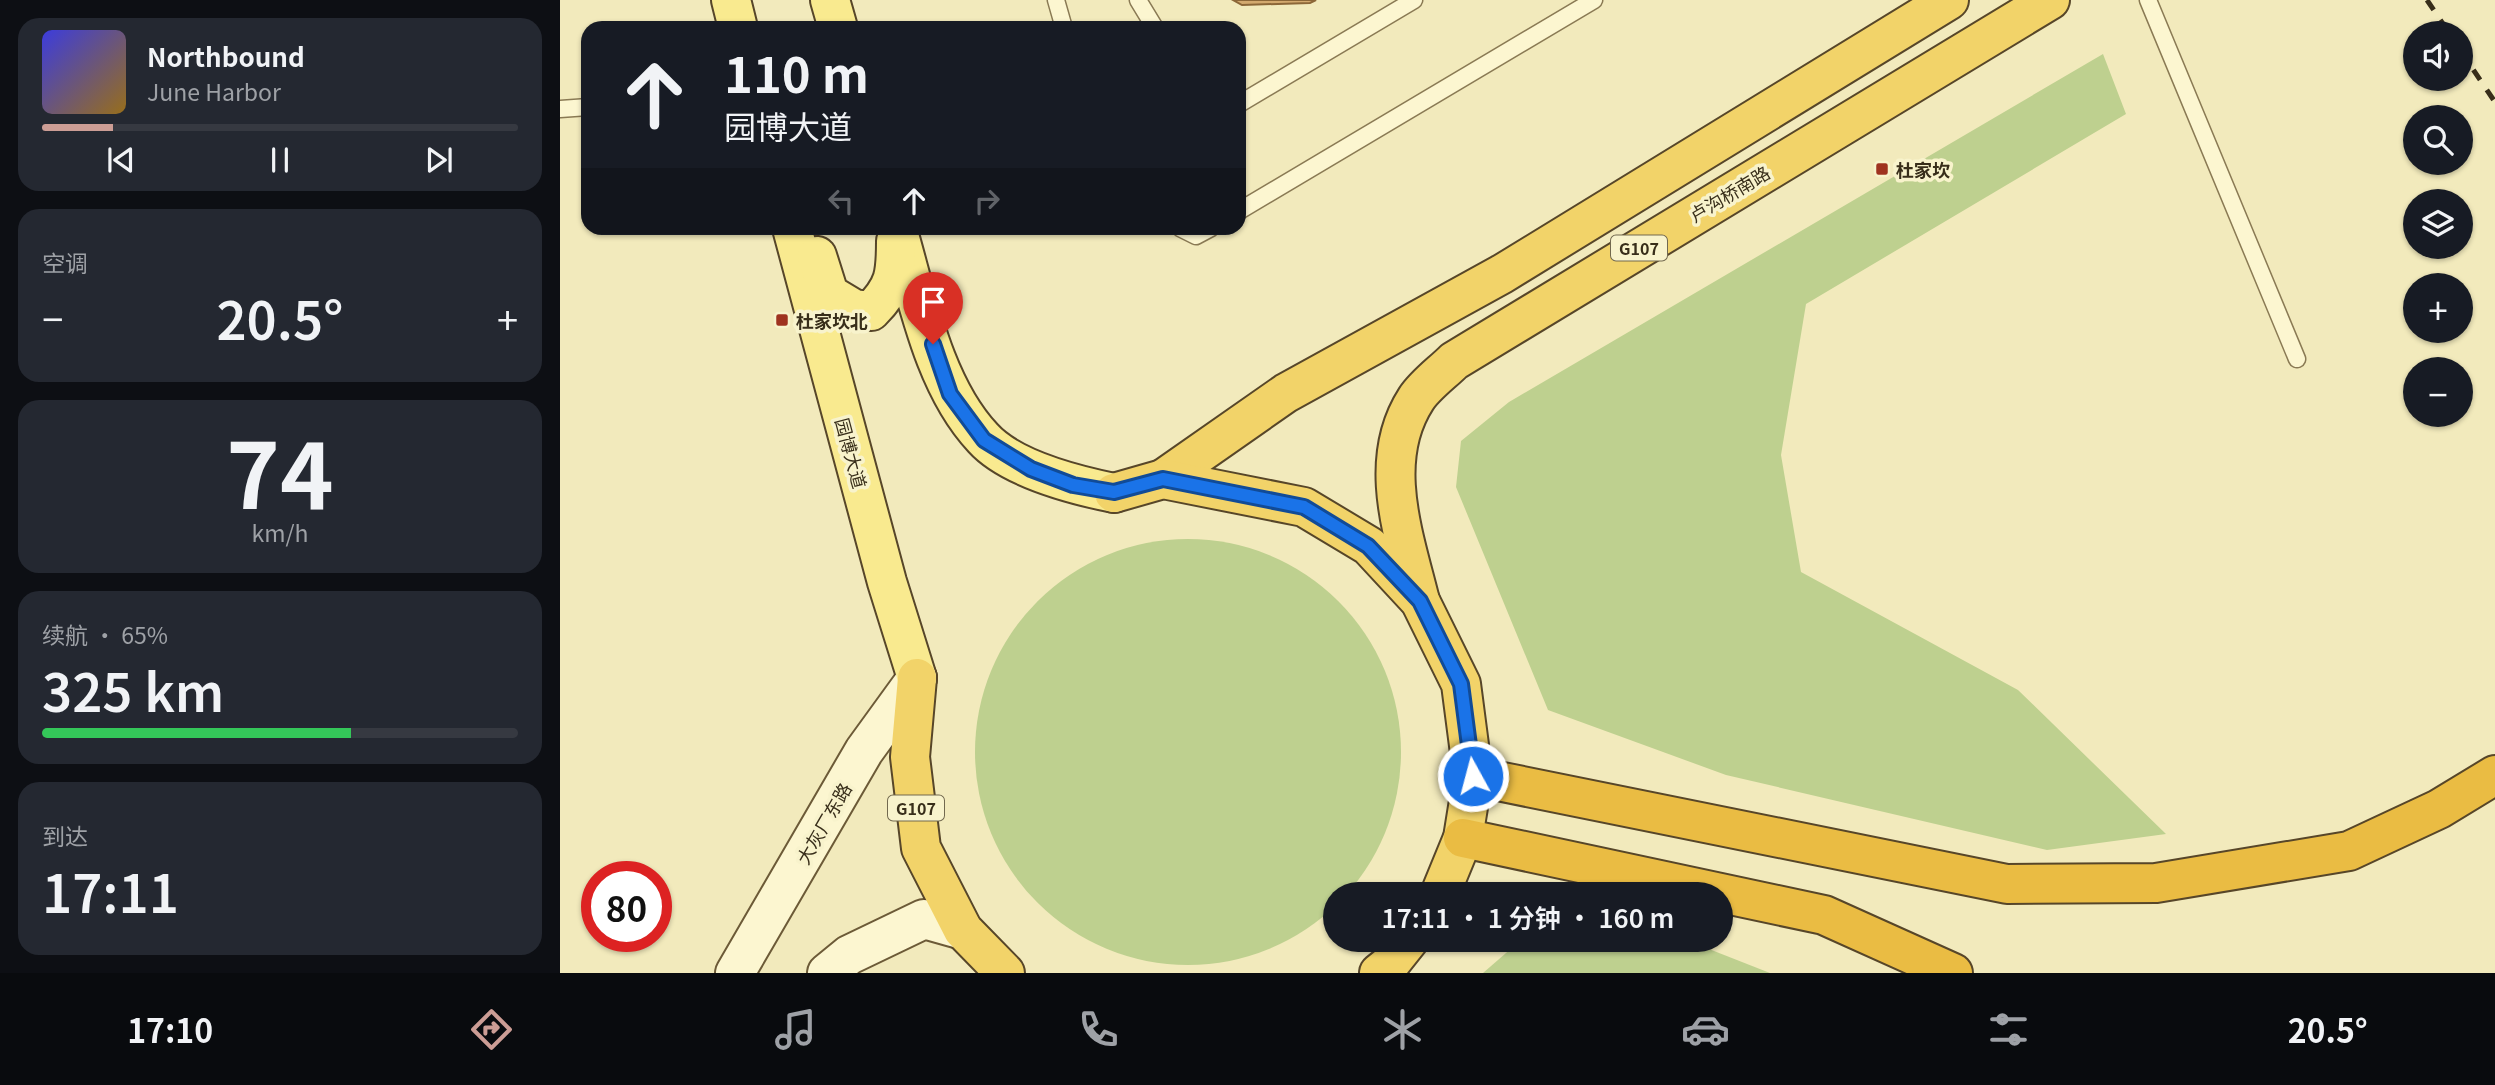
<!DOCTYPE html>
<html lang="zh">
<meta charset="utf-8">
<style>
:root{--surface:#171b24;--page:#242831;--text:#f1f3f6;--muted:#9ea1a6;--line:#363941;--accent:#cc9d95}
body{margin:0;font-family:Georgia,"Noto Sans SC",serif;background:var(--page);color:var(--text);height:100vh;display:flex;flex-direction:column;font-size:26px;white-space:nowrap}
*{box-sizing:border-box;margin:0}
p{font-size:23px;color:var(--muted)}
.icon{flex:none;width:38px;height:38px;fill:none;stroke:currentColor;stroke-width:2;stroke-linecap:round;stroke-linejoin:round}
.map{position:relative;flex:1;overflow:hidden}
.sheet{display:flex;flex-direction:column;gap:18px;padding:18px;background:#0d0f14;width:560px}
.sheet>*{flex:none}
.top-card{position:absolute;left:21px;top:21px;width:665px;height:214px;border-radius:21px;box-shadow:0 2px 5px #0004;background:#171b24;color:var(--text);overflow:hidden}
.fabs{position:absolute;left:1843px;top:21px;display:grid;gap:14px}
.fabs a{display:grid;place-items:center;width:70px;height:70px;border-radius:50%;background:var(--surface);box-shadow:0 2px 5px #0004;font-size:35px}
.speed{position:absolute;left:21px;top:861px;display:flex;gap:14px;font-size:35px;font-weight:700;text-align:center}
.speed>*{display:grid;place-content:center;width:91px;height:91px;border-radius:50%;background:var(--surface);box-shadow:0 2px 5px #0004;line-height:1}
.speed .limit{border:10px solid #d22;background:#fff;color:#111}
.pin{position:absolute;display:grid;place-items:center;width:60px;height:60px;color:#fff;margin:-72px -30px;border-radius:50% 50% 50% 0;rotate:-45deg;box-shadow:0 0 7px #0007}
.pin .icon{rotate:45deg}
.me{position:absolute;width:77px;margin:-38px;rotate:353deg;stroke-linejoin:round;filter:drop-shadow(0 0 5px #0008)}
.turn{display:flex;align-items:center;gap:24px;height:147px;padding:0 28px;font-size:32px}
.turn .icon{width:91px;height:91px;stroke-width:2.5}
.turn b{display:block;font-size:49px;line-height:60px}
.lanes{display:flex;align-items:center;height:66px;padding:0 28px;background:#0003;justify-content:center;gap:35px;direction:ltr}
.lanes .off{opacity:.35}
.big{font-size:52px;font-weight:600;line-height:1.1}
.sheet .tile{flex:1;display:flex;flex-direction:column;justify-content:center;gap:10px;min-width:0;padding:0 24px;border-radius:21px;background:var(--page)}
.sheet .dial{align-items:center;gap:0}
.dial b{font-size:91px;line-height:1}
.song{display:flex;align-items:center;gap:21px}
.cover{width:84px;height:84px;border-radius:10px;background:linear-gradient(135deg,hsl(240 70% 55%),hsl(40 70% 35%))}
.played{height:7px;border-radius:4px;background:linear-gradient(90deg,var(--accent) 15%,var(--line) 15%)}
.keys{display:flex;justify-content:space-around;direction:ltr}
.heat{display:flex;justify-content:space-between;align-items:center;font-size:38px;direction:ltr}
.charge{height:10px;border-radius:5px;background:linear-gradient(90deg,#34c759 65%,var(--line) 0)}
.trip{position:absolute;left:763px;top:882px;width:410px;height:70px;border-radius:35px;background:var(--surface);box-shadow:0 2px 5px #0004;font-weight:600;line-height:70px;text-align:center}
.tabs{display:flex;height:112px;justify-content:space-around;align-items:center;background:#090b0e;color:var(--muted)}
.tabs .icon{width:49px;height:49px}
.tabs .current{color:var(--accent)}
.tabs b{font-size:32px;color:var(--text)}
main{display:flex;flex:1;min-height:0}
.map>svg:first-child{display:block}
</style>
<main>
<section class="sheet">
<div class="tile">
<div class="song"><i class="cover"></i><div><b>Northbound</b><p>June Harbor</p></div></div>
<div class="played"></div>
<div class="keys"><svg class="icon" aria-label="previous" viewBox="0 0 24 24"><path d="M18 5L8 12l10 7zM5 5v14"/></svg><svg class="icon" aria-label="pause" viewBox="0 0 24 24"><path d="M8 5v14M16 5v14"/></svg><svg class="icon" aria-label="next" viewBox="0 0 24 24"><path d="M6 5l10 7-10 7zM19 5v14"/></svg></div>
</div>
<div class="tile"><p>空调</p>
<div class="heat"><a>−</a><b class="big">20.5°</b><a>+</a></div>
</div>
<div class="tile dial"><b>74</b><p>km/h</p></div>
<div class="tile"><p>续航 · 65%</p><b class="big">325 km</b><div class="charge"></div></div>
<div class="tile"><p>到达</p><b class="big">17:11</b></div>
</section>
<div class="map">
<svg width="1935" height="973" viewBox="0 0 1935 973">
<rect width="100%" height="100%" fill="#f2eabc"/>
<g fill="#bed08f">
<path d="M1543,54L1566,114L1246,304L1221,455L1241,572L1458,690L1606,834L1487,850L1166,775L988,710L896,487L901,441L949,402Z"/>
<circle cx="628" cy="752" r="213"/>
<path d="M961,940H1126L1210,973H923Z"/>
</g>
<path fill="#d3a96e" stroke="#8c6738" stroke-width="2" d="M673,0H756L750,3L682,5Z"/>
<g fill="none" stroke-linecap="round" stroke-linejoin="round">
<g stroke="#8a7a54" stroke-width="19">
<g id="service">
<path d="M496,0L504,28"/>
<path d="M578,0L595,28"/>
<path d="M1588,0L1737,359"/>
<path d="M679,104L854,0"/>
<path d="M0,109L28,107"/>
<path d="M679,211L1034,0"/>
<path d="M620,228L636,236L651,228"/>
</g>
</g>
<g stroke="#6c5a37" stroke-width="42">
<g id="secondary">
<path d="M175,973L304,751L357,678"/>
<path d="M267,973L289,955L364,919L403,930"/>
</g>
</g>
<g stroke="#574629" stroke-width="42">
<g id="primary">
<path d="M171,0L178,28"/>
<path d="M270,0L278,28"/>
<path d="M232,228L327,582L357,678"/>
<path d="M337,228C357,296 373,385 423,438C451,469 515,485 554,493"/>
<path d="M257,256L269,294L294,309L311,311C335,287 336,274 336,241"/>
</g>
</g>
<g stroke="#574629" stroke-width="42">
<g id="trunk">
<path d="M603,479L726,393L942,274L1389,0"/>
<path d="M554,493L603,479L744,507L809,546L860,601L901,684L913,776L903,838L880,894"/>
<path d="M860,601C844,536 816,461 856,399C865,385 882,373 894,361L1490,0"/>
<path d="M357,678L350,757L361,848L403,930L445,973"/>
<path d="M819,973L829,965L849,940"/>
</g>
</g>
<g stroke="#574629" stroke-width="42">
<g id="motorway">
<path d="M913,776L1447,884L1596,883L1789,851L1879,809L1935,775"/>
<path d="M903,838L1264,915L1393,973"/>
</g>
</g>
<use href="#service" stroke="#fcf6d0" stroke-width="16"/>
<use href="#secondary" stroke="#fcf6d0" stroke-width="38"/>
<use href="#primary" stroke="#f9ea8f" stroke-width="38"/>
<use href="#trunk" stroke="#f2d369" stroke-width="38"/>
<use href="#motorway" stroke="#eabc43" stroke-width="38"/>
<g stroke="#382e1a" stroke-width="5" stroke-dasharray="12 12" stroke-linecap="butt">
<path d="M1867,0L1889,33"/>
<path d="M1900,50L1935,102"/>
</g>
</g>
<g fill="none" stroke-linecap="round" stroke-linejoin="round">
<g stroke="#114b97" stroke-width="18">
<path id="route" d="M373,344L390,394L424,440L471,469L513,485L554,492L603,479L744,507L808,546L860,601L901,684L913,776"/>
</g>
<use href="#route" stroke="#1a73e8" stroke-width="12"/>
</g>
<g fill="#9f331f" stroke="#f8f3cc" stroke-width="2.5">
<rect x="1315" y="162" width="14" height="14" rx="3.5"/>
<rect x="215" y="313" width="14" height="14" rx="3.5"/>
</g>
<g text-anchor="middle" dominant-baseline="central" stroke-width="7" stroke-linejoin="round" paint-order="stroke">
<g fill="#f8f3cc" stroke="#72694f" stroke-width="2">
<rect x="1051" y="235.5" width="56" height="25" rx="5"/>
<rect x="328" y="795.5" width="56" height="25" rx="5"/>
</g>
<g font-size="16" font-weight="bold" fill="#382e1a">
<text x="1079" y="248">G107</text>
<text x="356" y="808">G107</text>
</g>
<g font-size="18" font-weight="bold" fill="#382e1a" stroke="#f8f3cc" text-anchor="start">
<text x="1336" y="169">杜家坎</text>
<text x="236" y="320">杜家坎北</text>
</g>
<g font-size="18" fill="#382e1a" stroke="#f8f3cc">
<text transform="translate(1169 193) rotate(-31)">卢沟桥南路</text>
<text transform="translate(292 453) rotate(75)">园博大道</text>
<text transform="translate(263 823) rotate(-60)">大灰厂东路</text>
</g>
</g>
</svg>
<div class="fabs">
<a><svg class="icon" aria-label="sound" viewBox="0 0 24 24"><path d="M4 9h4l5-4v14l-5-4H4zM17 9q2 3 0 6"/></svg></a>
<a><svg class="icon" aria-label="search" viewBox="0 0 24 24"><circle cx="10" cy="10" r="6"/><path d="M15 15l6 6"/></svg></a>
<a><svg class="icon" aria-label="layers" viewBox="0 0 24 24"><path d="M12 4l9 5-9 5-9-5zM3 14l9 5 9-5"/></svg></a>
<a>+</a>
<a>−</a>
</div>
<div class="speed"><div class="limit">80</div></div>
<div class="pin" style="left:373px;top:344px;background:#d93025"><svg class="icon" aria-label="arrive" viewBox="0 0 24 24"><path d="M6 21V4h12l-3 4 3 4H6"/></svg></div>
<svg class="me" style="left:913px;top:776px" viewBox="-20 -20 40 40"><circle r="17" fill="#1a73e8" stroke="#fff" stroke-width="3"/><path d="M0-11L8 9 0 5-8 9z" fill="#fff"/></svg>
<div class="trip">17:11 · 1 分钟 · 160 m</div>
<div class="top-card">
<div class="turn"><svg class="icon" aria-label="ahead" viewBox="0 0 24 24"><path d="M12 20V5M6 11l6-6 6 6"/></svg><div><b>110 m</b>园博大道</div></div>
<div class="lanes"><svg class="icon off" aria-label="left" viewBox="0 0 24 24"><path d="M17 20v-9H6M10 6l-5 5 5 5"/></svg><svg class="icon" aria-label="ahead" viewBox="0 0 24 24"><path d="M12 20V5M6 11l6-6 6 6"/></svg><svg class="icon off" aria-label="right" viewBox="0 0 24 24"><path d="M7 20v-9h11M14 6l5 5-5 5"/></svg></div>
</div>
</div>
</main>
<nav class="tabs">
<b>17:10</b>
<svg class="icon current" aria-label="directions" viewBox="0 0 24 24"><path d="M12 3l9 9-9 9-9-9zM9 14v-3h6M13 9l2 2-2 2"/></svg>
<svg class="icon" aria-label="music" viewBox="0 0 24 24"><path d="M9 18V5l10-2v13"/><circle cx="6" cy="18" r="3"/><circle cx="16" cy="16" r="3"/></svg>
<svg class="icon" aria-label="phone" viewBox="0 0 24 24"><path d="M5 4h4l2 5-3 2q2 4 5 5l2-3 5 2v4C11 20 4 13 5 4z"/></svg>
<svg class="icon" aria-label="climate" viewBox="0 0 24 24"><path d="M12 3v18M4 7l16 10M4 17L20 7"/></svg>
<svg class="icon" aria-label="car" viewBox="0 0 24 24"><path d="M5 17H2v-5l4-1 3-4h7l3 4 3 1v5h-3M9 17h6M6 11h13"/><circle cx="7" cy="17" r="2"/><circle cx="17" cy="17" r="2"/></svg>
<svg class="icon" aria-label="filters" viewBox="0 0 24 24"><path d="M4 7h16M4 17h16"/><circle cx="9" cy="7" r="2"/><circle cx="15" cy="17" r="2"/></svg>
<b>20.5°</b>
</nav>
